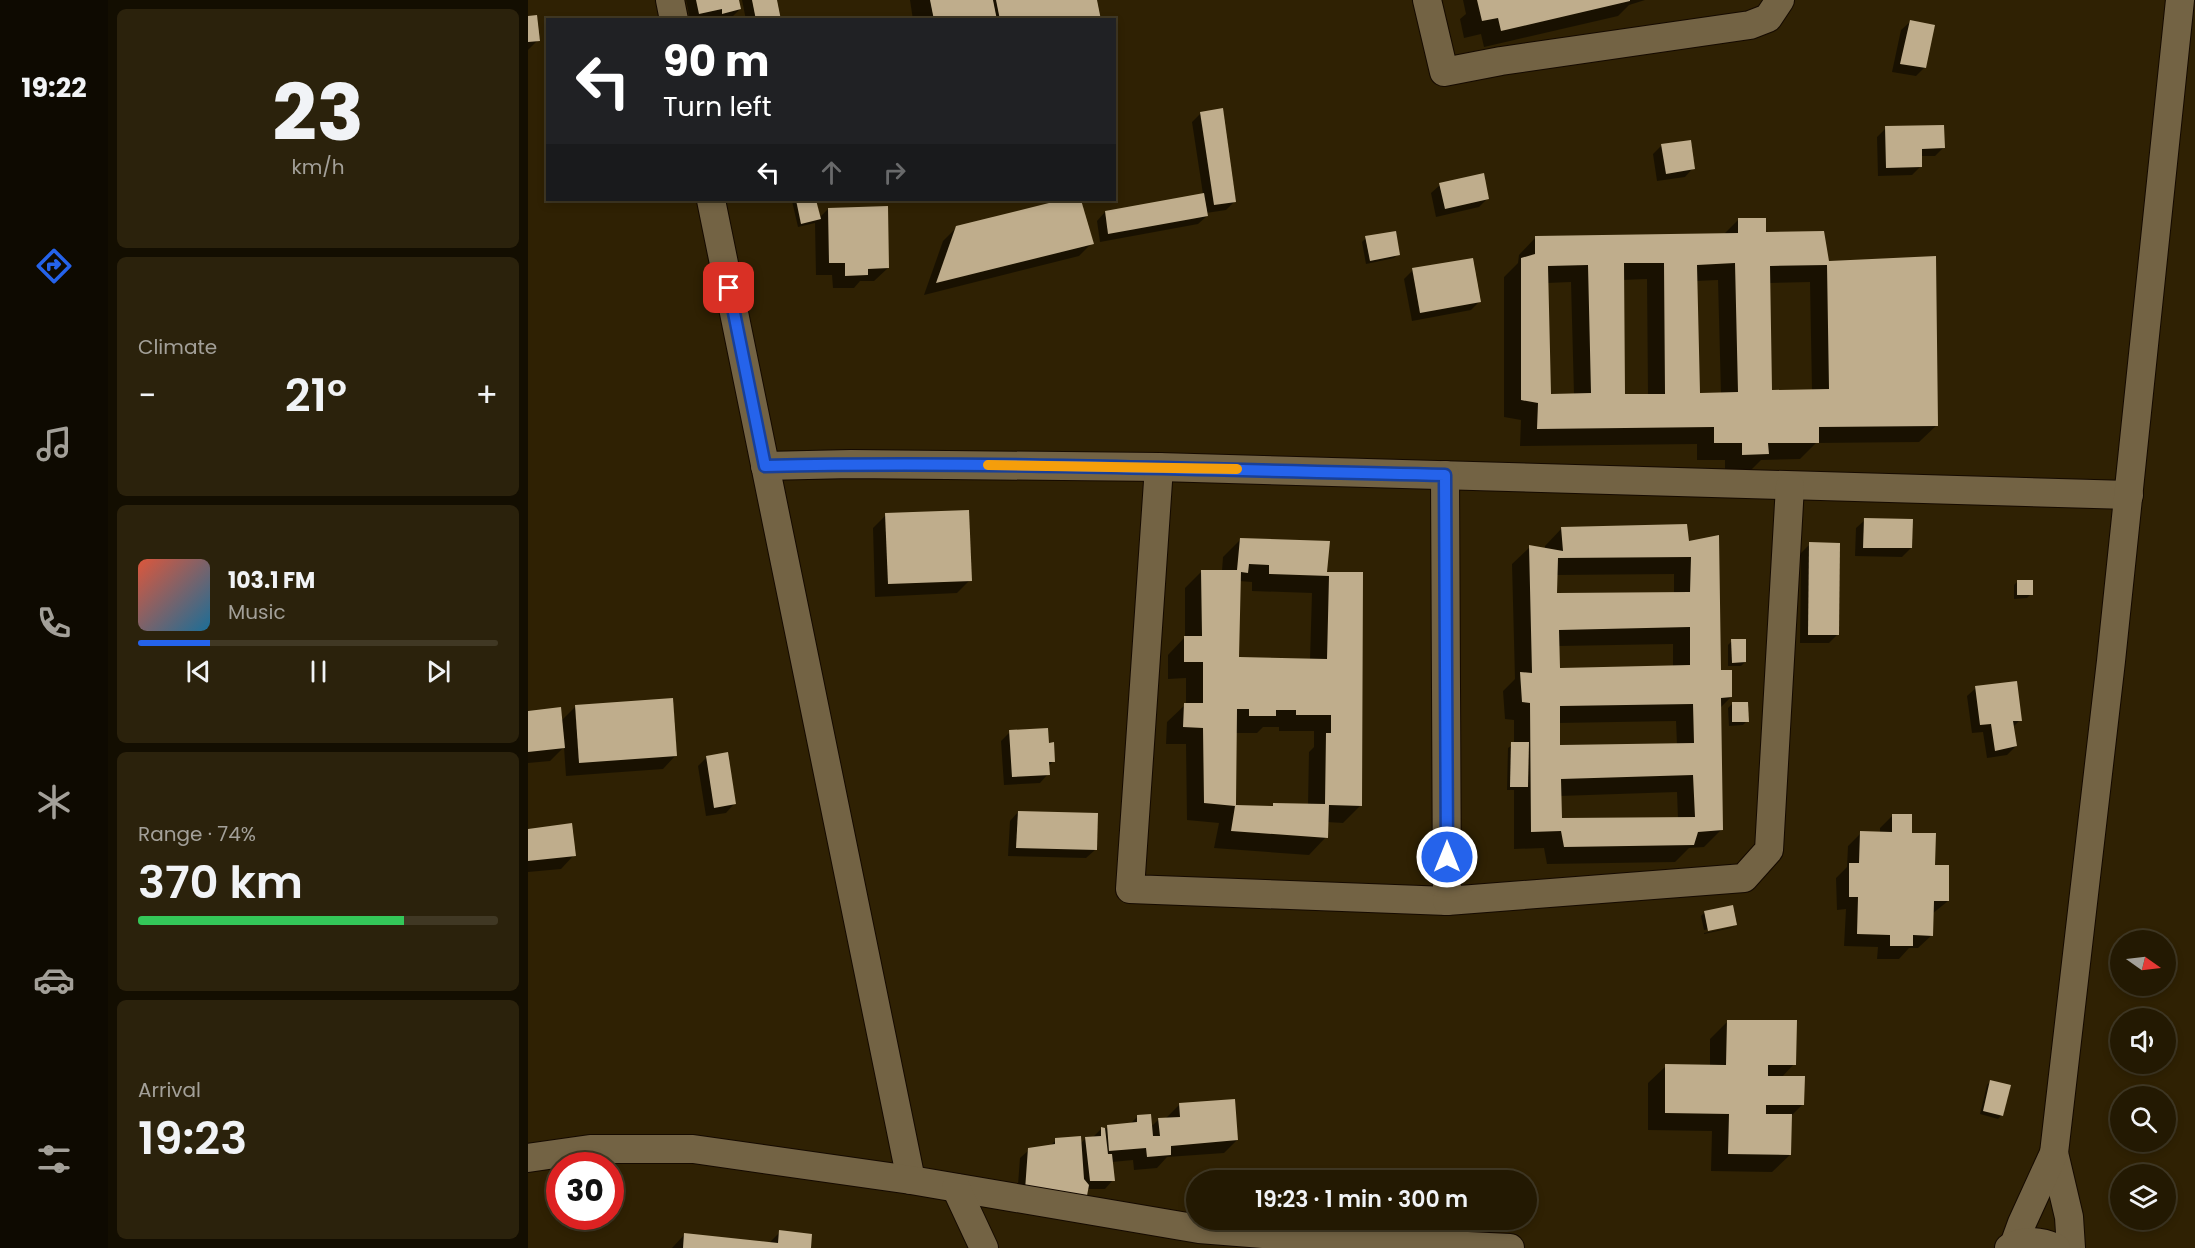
<!DOCTYPE html>
<meta charset="utf-8">
<style>
:root{--surface:#231902;--page:#2b220c;--text:#f1f3f6;--muted:#a3a099;--line:#403824;--accent:#2563eb}
body{margin:0;font-family:Poppins,sans-serif;background:var(--page);color:var(--text);height:100vh;display:flex;flex-direction:column;font-size:22px;white-space:nowrap}
*{box-sizing:border-box;margin:0}
p{font-size:20px;color:var(--muted)}
.icon{flex:none;width:33px;height:33px;fill:none;stroke:currentColor;stroke-width:2;stroke-linecap:round;stroke-linejoin:round}
.map{position:relative;flex:1;overflow:hidden}
.drawer{display:flex;flex-direction:column;gap:9px;padding:9px;background:#130e01;width:420px}
.drawer>*{flex:none}
.top-card{position:absolute;left:18px;top:18px;width:570px;height:183px;border-radius:0px;box-shadow:0 3px 9px #0003,0 0 0 2px var(--line);background:#202124;color:#fff;overflow:hidden}
.needle{width:39px;rotate:104deg}
.fabs{position:absolute;left:1582px;top:930px;display:grid;gap:12px}
.fabs a{display:grid;place-items:center;width:66px;height:66px;border-radius:50%;background:var(--surface);box-shadow:0 3px 9px #0003,0 0 0 2px var(--line);font-size:30px}
.speed{position:absolute;left:18px;top:1152px;display:flex;gap:12px;font-size:30px;font-weight:700;text-align:center}
.speed>*{display:grid;place-content:center;width:78px;height:78px;border-radius:50%;background:var(--surface);box-shadow:0 3px 9px #0003,0 0 0 2px var(--line);line-height:1}
.speed .limit{border:9px solid #d22;background:#fff;color:#111}
.pin{position:absolute;display:grid;place-items:center;width:51px;height:51px;color:#fff;margin:-26px;border-radius:12px;box-shadow:0 3px 9px #0006}
.me{position:absolute;width:66px;margin:-33px;rotate:0deg;stroke-linejoin:round;filter:drop-shadow(0 0 4px #0008)}
.turn{display:flex;align-items:center;gap:21px;height:126px;padding:0 18px;font-size:27px}
.turn .icon{width:78px;height:78px;stroke-width:2.5}
.turn b{display:block;font-size:42px;line-height:51px}
.lanes{display:flex;align-items:center;height:57px;padding:0 18px;background:#0003;justify-content:center;gap:30px;direction:ltr}
.lanes .off{opacity:.35}
.big{font-size:45px;font-weight:600;line-height:1.1}
.drawer .card{flex:1;display:flex;flex-direction:column;justify-content:center;gap:9px;min-width:0;padding:0 21px;border-radius:9px;background:var(--page)}
.drawer .dial{align-items:center;gap:0}
.dial b{font-size:78px;line-height:1}
.song{display:flex;align-items:center;gap:18px}
.cover{width:72px;height:72px;border-radius:9px;background:linear-gradient(135deg,hsl(10 70% 55%),hsl(200 70% 35%))}
.played{height:6px;border-radius:3px;background:linear-gradient(90deg,var(--accent) 20%,var(--line) 20%)}
.keys{display:flex;justify-content:space-around;direction:ltr}
.heat{display:flex;justify-content:space-between;align-items:center;font-size:33px;direction:ltr}
.charge{height:9px;border-radius:4px;background:linear-gradient(90deg,#34c759 74%,var(--line) 0)}
.trip{position:absolute;left:658px;top:1170px;width:351px;height:60px;border-radius:30px;background:var(--surface);box-shadow:0 3px 9px #0003,0 0 0 2px var(--line);font-weight:600;line-height:60px;text-align:center}
main{display:flex;flex:1;min-height:0}
.dock{display:flex;flex-direction:column;width:108px;justify-content:space-around;align-items:center;background:#0e0a01;color:var(--muted)}
.dock .icon{width:42px;height:42px}
.dock .active{color:var(--accent)}
.dock b{font-size:27px;color:var(--text)}
.map>svg:first-child{display:block}
</style>
<main>
<nav class="dock">
<b>19:22</b>
<svg class="icon active" aria-label="directions" viewBox="0 0 24 24"><path d="M12 3l9 9-9 9-9-9zM9 14v-3h6M13 9l2 2-2 2"/></svg>
<svg class="icon" aria-label="music" viewBox="0 0 24 24"><path d="M9 18V5l10-2v13"/><circle cx="6" cy="18" r="3"/><circle cx="16" cy="16" r="3"/></svg>
<svg class="icon" aria-label="phone" viewBox="0 0 24 24"><path d="M5 4h4l2 5-3 2q2 4 5 5l2-3 5 2v4C11 20 4 13 5 4z"/></svg>
<svg class="icon" aria-label="climate" viewBox="0 0 24 24"><path d="M12 3v18M4 7l16 10M4 17L20 7"/></svg>
<svg class="icon" aria-label="car" viewBox="0 0 24 24"><path d="M5 17H2v-5l4-1 3-4h7l3 4 3 1v5h-3M9 17h6M6 11h13"/><circle cx="7" cy="17" r="2"/><circle cx="17" cy="17" r="2"/></svg>
<svg class="icon" aria-label="filters" viewBox="0 0 24 24"><path d="M4 7h16M4 17h16"/><circle cx="9" cy="7" r="2"/><circle cx="15" cy="17" r="2"/></svg>
</nav>
<section class="drawer">
<div class="card dial"><b>23</b><p>km/h</p></div>
<div class="card"><p>Climate</p>
<div class="heat"><a>−</a><b class="big">21°</b><a>+</a></div>
</div>
<div class="card">
<div class="song"><i class="cover"></i><div><b>103.1 FM</b><p>Music</p></div></div>
<div class="played"></div>
<div class="keys"><svg class="icon" aria-label="previous" viewBox="0 0 24 24"><path d="M18 5L8 12l10 7zM5 5v14"/></svg><svg class="icon" aria-label="pause" viewBox="0 0 24 24"><path d="M8 5v14M16 5v14"/></svg><svg class="icon" aria-label="next" viewBox="0 0 24 24"><path d="M6 5l10 7-10 7zM19 5v14"/></svg></div>
</div>
<div class="card"><p>Range · 74%</p><b class="big">370 km</b><div class="charge"></div></div>
<div class="card"><p>Arrival</p><b class="big">19:23</b></div>
</section>
<div class="map">
<svg width="1667" height="1248" viewBox="0 0 1667 1248">
<rect width="100%" height="100%" fill="#2f2103"/>
<g fill="#0007" fill-rule="evenodd">
<path d="M158,0H210L212,9L203,18L195,20H186L185,17L162,20Z"/>
<path d="M214,0H247L251,20H218Z"/>
<path d="M382,0H567L572,20H385Z"/>
<path d="M935,0H1117L1101,5L1090,16L956,47L953,34L936,38L932,19L938,14Z"/>
<path d="M0,18L10,40L0,50Z"/>
<path d="M1382,22L1397,67L1388,76L1364,72L1373,30Z"/>
<path d="M673,113L707,201L698,210L678,213L679,216L670,224L572,242L569,221L577,212L675,194L664,122Z"/>
<path d="M1358,128L1416,147L1407,156H1392L1393,166L1384,175L1350,176L1349,137Z"/>
<path d="M1134,145L1165,168L1157,177L1129,181L1125,154Z"/>
<path d="M912,185L960,198L951,207L908,217L903,193Z"/>
<path d="M266,200H287L291,218L300,209L360,268L346,281H332L326,288H305L304,275H288L287,223L270,227L264,201Z"/>
<path d="M539,200H552L564,243L551,256L396,295L415,241L429,227Z"/>
<path d="M1210,220L1299,263L1409,425L1391,442L1288,443L1272,459L1233,460L1222,471L1197,472V460H1169V444L992,446L993,420L976,417V277L990,263L991,255L1008,237L1196,234ZM1119,279L1120,395L1095,396L1094,280ZM1190,280L1193,394H1170L1168,281ZM1043,282L1046,395H1021L1019,283ZM1282,282L1284,391L1243,392L1241,283Z"/>
<path d="M838,238L870,254L866,258L838,264L834,242Z"/>
<path d="M885,270L951,302L943,310L884,321L876,279Z"/>
<path d="M358,515L442,580L429,593L347,597L345,528Z"/>
<path d="M1337,520L1383,548L1374,557L1327,556L1328,528Z"/>
<path d="M1034,528L1159,543L1190,537L1191,672L1203,697L1192,708L1193,830L1176,847L1161,848L1147,862L1019,864L1016,848L986,849V790H979L980,748L986,744V720L977,719L975,691L987,679L984,564L1002,547L1017,549V546ZM1146,574V594H1028V575ZM1145,644V667L1030,670V646ZM1148,721L1149,745L1030,746V723ZM1149,792L1150,819L1032,820L1031,796Z"/>
<path d="M712,540L797,573L834,574L833,805L815,823L799,822L798,837L781,855L686,848L691,823L659,820L658,744H638L639,722L658,704V678L640,679V655L657,637V588L674,571H694L695,557ZM711,581L724,582V591L784,593L782,660L709,659ZM735,727H751V731H786V747L781,752L780,805L707,807L708,733H729Z"/>
<path d="M1282,544L1309,635L1301,643H1272L1273,553Z"/>
<path d="M1490,581L1503,594L1499,598L1486,599V585Z"/>
<path d="M1204,641L1217,662L1213,666H1200V645Z"/>
<path d="M1448,688L1492,720L1485,727L1488,746L1479,755L1459,758L1455,732L1444,733L1439,696Z"/>
<path d="M1204,704L1219,721L1215,725L1201,726L1200,708Z"/>
<path d="M48,706L148,755L135,769L38,776L36,747L22,761L0,763V712L33,721Z"/>
<path d="M482,732L519,744L525,761L520,767V774L512,783L476,785L473,741Z"/>
<path d="M179,757L206,804L198,813L178,816L170,766Z"/>
<path d="M490,812L567,850L558,858L480,856L482,821Z"/>
<path d="M1365,815L1382,834L1406,867L1420,901L1404,914V935L1390,948H1381L1371,959H1349L1350,947L1316,946L1318,909L1309,910L1308,878L1319,867L1320,846L1333,833H1352V828Z"/>
<path d="M0,830L46,855L33,869L0,872Z"/>
<path d="M1177,912L1207,924L1205,927V924L1176,930L1173,916Z"/>
<path d="M1204,927L1203,928L1176,934V933Z"/>
<path d="M1200,1021L1266,1064L1253,1078L1275,1104L1262,1117V1155L1244,1172L1183,1171L1184,1131L1120,1130V1083L1138,1066H1182V1039Z"/>
<path d="M1463,1081L1474,1115L1470,1119L1452,1114L1459,1085Z"/>
<path d="M651,1105L709,1140L696,1153L639,1157L629,1168L606,1170L605,1160L584,1162L585,1180L577,1189H559L489,1198L492,1158L501,1150L521,1147L528,1140L552,1144L558,1138H564L573,1129L601,1125L610,1116L623,1127L631,1119H637Z"/>
<path d="M252,1232L282,1248H144L157,1234L241,1243Z"/>
</g>
<g fill="#bfad8c" fill-rule="evenodd">
<path d="M168,0H211L213,9L194,14V9L171,14Z"/>
<path d="M224,0H249L253,20H228Z"/>
<path d="M402,0H465L469,20H406Z"/>
<path d="M468,0H569L573,20H472Z"/>
<path d="M949,0H1102V1L973,31L970,18L954,21Z"/>
<path d="M9,15L12,41L0,42V16Z"/>
<path d="M1382,20L1407,25L1398,68L1372,64Z"/>
<path d="M695,108L708,202L686,205L672,112Z"/>
<path d="M1416,125L1417,148L1394,149V167L1358,168L1357,126Z"/>
<path d="M1163,140L1167,169L1138,174L1133,144Z"/>
<path d="M956,173L961,199L917,209L911,183Z"/>
<path d="M676,193L680,216L580,234L577,211Z"/>
<path d="M268,200H288L293,219L273,224Z"/>
<path d="M533,200H553L566,244L408,283L428,226Z"/>
<path d="M360,206L361,268L340,269V275L317,276V263H301L300,208Z"/>
<path d="M1210,218H1238V232L1296,231L1301,261L1408,256L1410,426L1291,427V443H1240L1241,454L1214,455V443H1186V427L1009,429L1010,403L993,400V258L1007,254V236L1210,233ZM1096,263H1136L1137,394H1097ZM1207,263L1210,392L1172,393L1169,265ZM1060,265L1063,393L1023,394L1020,266ZM1299,265L1301,389L1244,390L1242,266Z"/>
<path d="M868,231L872,255L842,261L837,236Z"/>
<path d="M945,258L953,302L892,313L884,268Z"/>
<path d="M441,510L444,581L360,584L357,513Z"/>
<path d="M1336,518L1385,519L1384,548H1335Z"/>
<path d="M1159,524L1161,541L1191,535L1193,670H1204V697L1193,698L1195,830L1170,832L1166,845L1036,847L1033,831L1003,832L1002,703L994,702L992,672L1004,673L1001,545L1035,551L1033,527ZM1163,557L1162,592L1029,593L1030,558ZM1162,627V665L1032,668L1031,630ZM1165,704L1166,743L1032,745V706ZM1165,775L1167,817L1034,818L1033,779Z"/>
<path d="M712,538L802,541L799,572H835L834,806L801,805L800,838L703,831L707,806L676,803L675,728L655,727L656,703H675V662H656V636H674L673,570H709ZM721,564L741,565V574L801,576L799,659L711,657L713,572L720,573ZM709,709H721V716H748V710H768V715H803V733H798L797,804L745,803V806L708,805Z"/>
<path d="M1281,542L1312,543L1311,635H1280Z"/>
<rect x="1489" y="580" width="16" height="15"/>
<path d="M1203,639H1218V662L1204,663Z"/>
<path d="M1489,681L1494,721H1485L1489,746L1467,751L1463,724L1452,725L1447,686Z"/>
<path d="M145,698L149,756L51,763L47,705Z"/>
<path d="M1204,702H1220L1221,722H1204Z"/>
<path d="M33,707L37,748L0,752V711Z"/>
<path d="M520,728L521,743L526,742L527,762H521L522,775L484,777L481,730Z"/>
<path d="M983,742H1001L1000,787H982Z"/>
<path d="M200,752L208,804L186,808L178,756Z"/>
<path d="M490,811L570,813L569,850L488,848Z"/>
<path d="M1364,814H1384V833H1408L1407,865H1421V901H1406L1405,936L1385,935V946H1362V935L1329,934L1330,897H1321V863H1331L1332,831L1364,832Z"/>
<path d="M44,823L48,856L0,861V829Z"/>
<path d="M1205,905L1209,925L1180,931L1176,911Z"/>
<path d="M1199,1020H1269L1268,1065H1240V1076H1277L1276,1105H1238V1114H1264L1263,1155L1200,1154L1201,1114L1137,1113V1064L1198,1065Z"/>
<path d="M1462,1080L1483,1085L1475,1116L1455,1111Z"/>
<path d="M707,1099L710,1140L643,1146V1155L619,1157L618,1148L581,1151L579,1125L609,1122V1115L623,1114L625,1136H632L630,1118L652,1117L651,1103Z"/>
<path d="M573,1127L577,1128L580,1154H584L587,1181H562L557,1137L573,1136Z"/>
<path d="M553,1136L556,1179L561,1185L558,1201L497,1190L500,1148L527,1144V1138Z"/>
<path d="M251,1230L284,1234L283,1248H155L156,1233L250,1243Z"/>
</g>
<g fill="none" stroke-linecap="round" stroke-linejoin="round">
<g stroke="#150a00" stroke-width="30">
<g id="minor">
<path d="M142,0L146,20"/>
<path d="M899,0L916,72L973,61L1222,25L1240,18L1252,0"/>
<path d="M183,200L383,1180"/>
<path d="M237,466L323,464L631,467L1601,495"/>
<path d="M631,467L602,889L919,901L917,475"/>
<path d="M919,901L1216,878L1241,850L1262,486"/>
<path d="M1526,1153L1541,1217L1543,1248"/>
<path d="M0,1158L62,1149H165L383,1180L671,1229L811,1240L982,1248"/>
<path d="M428,1188L456,1248"/>
<path d="M1486,1245L1494,1223L1526,1153L1583,661L1652,0"/>
<path d="M1481,1248C1496,1239 1513,1241 1528,1248"/>
</g>
</g>
<use href="#minor" stroke="#736344" stroke-width="28"/>
</g>
<g fill="none" stroke-linecap="round" stroke-linejoin="round">
<g stroke="#184099" stroke-width="15">
<path id="route" d="M201,288L237,466C464,461 690,470 917,475L919,857"/>
</g>
<use href="#route" stroke="#2563eb" stroke-width="10"/>
<path stroke="#f59e0b" stroke-width="10" d="M460,465L709,469"/>
</g>
</svg>
<div class="fabs">
<a><svg class="needle" viewBox="-14 -14 28 28"><path d="M0-13l5 13h-10z" fill="#e53935"/><path d="M0 13l5-13h-10z" fill="#a3a099"/></svg></a>
<a><svg class="icon" aria-label="sound" viewBox="0 0 24 24"><path d="M4 9h4l5-4v14l-5-4H4zM17 9q2 3 0 6"/></svg></a>
<a><svg class="icon" aria-label="search" viewBox="0 0 24 24"><circle cx="10" cy="10" r="6"/><path d="M15 15l6 6"/></svg></a>
<a><svg class="icon" aria-label="layers" viewBox="0 0 24 24"><path d="M12 4l9 5-9 5-9-5zM3 14l9 5 9-5"/></svg></a>
</div>
<div class="speed"><div class="limit">30</div></div>
<div class="pin" style="left:201px;top:288px;background:#d93025"><svg class="icon" aria-label="arrive" viewBox="0 0 24 24"><path d="M6 21V4h12l-3 4 3 4H6"/></svg></div>
<svg class="me" style="left:919px;top:857px" viewBox="-20 -20 40 40"><circle r="17" fill="#2563eb" stroke="#fff" stroke-width="3"/><path d="M0-11L8 9 0 5-8 9z" fill="#fff"/></svg>
<div class="trip">19:23 · 1 min · 300 m</div>
<div class="top-card">
<div class="turn"><svg class="icon" aria-label="left" viewBox="0 0 24 24"><path d="M17 20v-9H6M10 6l-5 5 5 5"/></svg><div><b>90 m</b>Turn left</div></div>
<div class="lanes"><svg class="icon" aria-label="left" viewBox="0 0 24 24"><path d="M17 20v-9H6M10 6l-5 5 5 5"/></svg><svg class="icon off" aria-label="ahead" viewBox="0 0 24 24"><path d="M12 20V5M6 11l6-6 6 6"/></svg><svg class="icon off" aria-label="right" viewBox="0 0 24 24"><path d="M7 20v-9h11M14 6l5 5-5 5"/></svg></div>
</div>
</div>
</main>
